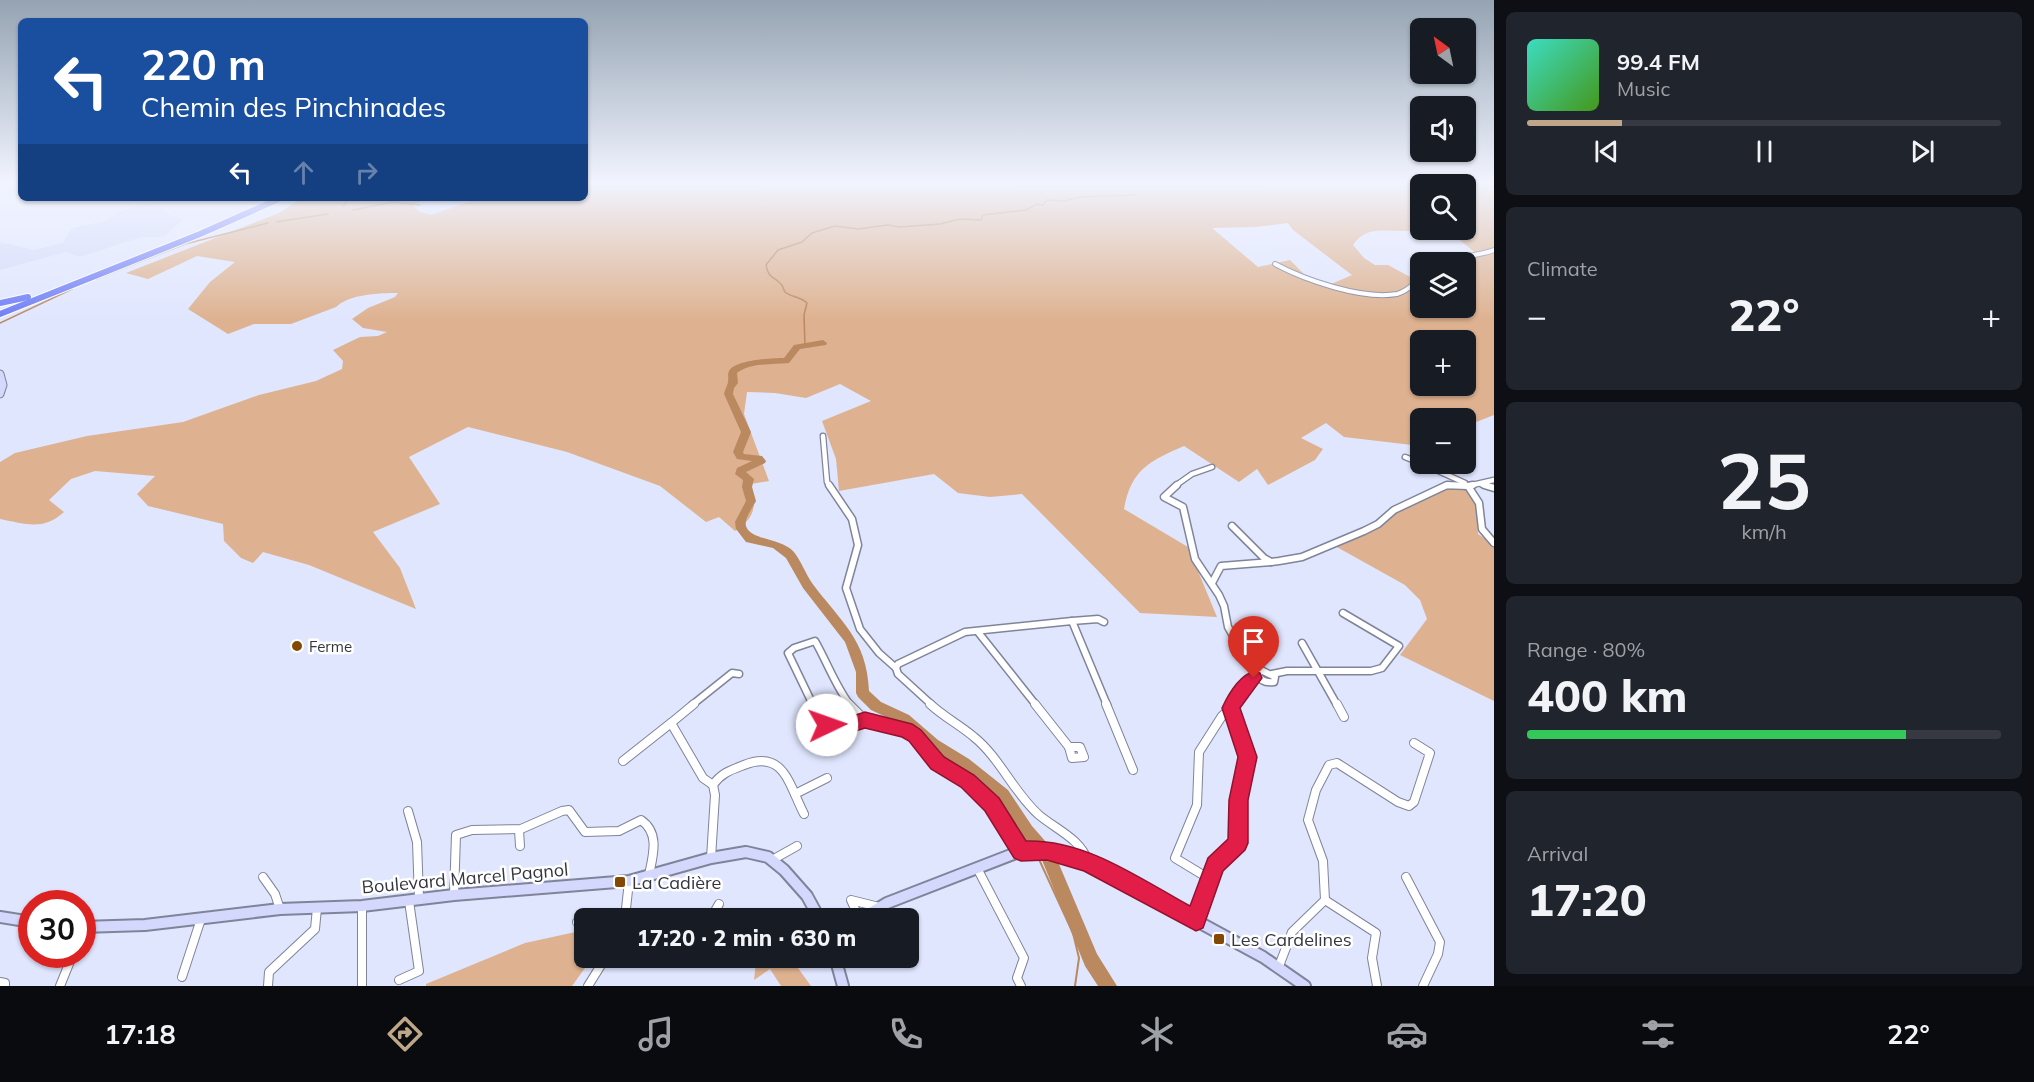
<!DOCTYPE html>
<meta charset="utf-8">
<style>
:root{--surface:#171b24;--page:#20242c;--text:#f1f3f6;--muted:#9ea1a6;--line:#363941;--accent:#c0a688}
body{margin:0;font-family:Mulish,sans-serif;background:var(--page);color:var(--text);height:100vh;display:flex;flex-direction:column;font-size:22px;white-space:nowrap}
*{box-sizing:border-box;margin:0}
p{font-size:20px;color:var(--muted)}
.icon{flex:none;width:33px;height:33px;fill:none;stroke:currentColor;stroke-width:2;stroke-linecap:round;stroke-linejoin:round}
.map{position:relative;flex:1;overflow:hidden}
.drawer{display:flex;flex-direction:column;gap:12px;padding:12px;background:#0d0f14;width:540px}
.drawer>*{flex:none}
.hud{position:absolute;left:18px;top:18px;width:570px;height:183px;border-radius:9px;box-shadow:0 2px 4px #0004;background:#1a4fa0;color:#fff;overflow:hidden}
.needle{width:39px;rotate:327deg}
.fabs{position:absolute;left:1410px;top:18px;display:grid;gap:12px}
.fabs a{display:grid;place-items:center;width:66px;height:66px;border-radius:9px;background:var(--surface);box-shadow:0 2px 4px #0004;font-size:30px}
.speed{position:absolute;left:18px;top:890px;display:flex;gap:12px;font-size:30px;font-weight:700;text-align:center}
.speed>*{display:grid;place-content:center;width:78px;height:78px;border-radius:50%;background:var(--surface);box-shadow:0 2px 4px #0004;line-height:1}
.speed .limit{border:9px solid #d22;background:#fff;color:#111}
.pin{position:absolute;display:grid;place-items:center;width:51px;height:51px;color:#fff;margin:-62px -26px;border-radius:50% 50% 50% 0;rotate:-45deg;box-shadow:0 0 6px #0007}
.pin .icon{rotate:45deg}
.me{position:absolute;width:66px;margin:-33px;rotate:87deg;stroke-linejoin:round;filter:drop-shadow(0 0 4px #0008)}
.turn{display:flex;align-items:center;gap:21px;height:126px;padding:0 24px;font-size:27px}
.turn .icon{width:78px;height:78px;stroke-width:2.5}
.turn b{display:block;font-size:42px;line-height:51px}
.lanes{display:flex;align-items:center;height:57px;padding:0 24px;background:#0003;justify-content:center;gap:30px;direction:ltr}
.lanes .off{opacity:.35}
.big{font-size:45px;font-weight:800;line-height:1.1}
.drawer .tile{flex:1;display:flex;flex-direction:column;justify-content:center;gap:9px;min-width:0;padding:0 21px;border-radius:9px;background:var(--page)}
.drawer .dial{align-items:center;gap:0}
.dial b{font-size:78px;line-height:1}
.song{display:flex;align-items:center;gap:18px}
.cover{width:72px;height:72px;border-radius:9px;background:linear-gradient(135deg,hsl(170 70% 55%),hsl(100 70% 35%))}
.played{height:6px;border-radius:3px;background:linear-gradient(90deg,var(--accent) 20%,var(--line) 20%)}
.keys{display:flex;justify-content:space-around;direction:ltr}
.heat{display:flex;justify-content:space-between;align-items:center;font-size:33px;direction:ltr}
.charge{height:9px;border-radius:4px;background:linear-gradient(90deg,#34c759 80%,var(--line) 0)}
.trip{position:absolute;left:574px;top:908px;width:345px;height:60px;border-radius:9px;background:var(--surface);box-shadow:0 2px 4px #0004;font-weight:800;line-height:60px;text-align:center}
.dock{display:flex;height:96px;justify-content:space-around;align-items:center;background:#090b0e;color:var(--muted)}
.dock .icon{width:42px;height:42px}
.dock .selected{color:var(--accent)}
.dock b{font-size:27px;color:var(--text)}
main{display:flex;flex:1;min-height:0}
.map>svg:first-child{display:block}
</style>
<main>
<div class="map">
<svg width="1494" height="986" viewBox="0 0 1494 986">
<rect width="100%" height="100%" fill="#e0e6fe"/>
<g fill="#d3daf9">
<path d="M417,198H479L431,215L418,211L412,205L421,202Z"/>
<path d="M158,204L165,213L184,219L163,237H141L80,257L66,252L0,270V242L34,250L63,243L71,228L105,221L118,212L136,206Z"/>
</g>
<g fill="#deb290" fill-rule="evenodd">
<path d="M585,182H1494V415L1466,426V418H1420V442L1412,445L1344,437L1326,423L1301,438L1323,449L1315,460L1268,485L1257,469L1239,482L1184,446C1150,461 1131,469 1124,509L1188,547L1217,617L1140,613L1022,494L990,497L958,493L934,474L839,491L836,459L822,421L871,401L840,384L806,398L775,393L747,392L744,414L769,481L751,484C757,506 755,518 735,531L719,517L706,522L660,486L567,452L468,427L409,457L440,504L373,532L400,568L416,609L309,565L263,552L253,563L241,558L224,541L223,524L148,506L137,494L155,476L95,471L71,479L49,500L64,512C43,531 26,524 0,519V462L15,453L87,436L183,422L259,395L316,381L342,369L343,361L333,350L360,337L378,336L387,332L363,328L352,319L368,308L395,297L398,293C380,293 349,294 336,307L291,324H254L228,334L188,309L210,282L235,262L197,256L148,279L126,273L279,213L302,198H417L421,202L413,205L418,211L431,215L479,198H585ZM1420,184H1466V230H1447L1477,254L1449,260L1450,262H1466V308H1420V277L1412,278L1388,265H1375L1364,258L1353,245C1366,225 1386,232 1407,231C1413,231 1416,227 1420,226ZM1288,223L1293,230L1352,275L1329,285L1304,274L1290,260L1258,267L1212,228L1256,227ZM1420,340H1466V386H1420Z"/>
<path d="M1442,486L1469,490L1476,502L1478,534L1494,545V701L1400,655L1427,619L1420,600L1405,585L1335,546L1380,527L1397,512L1426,499Z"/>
<path d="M580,931L585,933V957H593L572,986H426V984L525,943Z"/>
<path d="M770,957H790L811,986H781L770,969L754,980L756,962Z"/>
</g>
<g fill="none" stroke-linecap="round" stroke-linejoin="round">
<g stroke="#ba8960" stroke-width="1.5">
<path d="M343,206L350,198"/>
<path d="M353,210L393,202L420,205"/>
<path d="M276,222L328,214"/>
<path d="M96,279L185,244L268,223"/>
<path d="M0,323L72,289"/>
<path d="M805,346L804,315L807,303C801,297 791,297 785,292C783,289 783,285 780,283C772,276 768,277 766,265L778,250L802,242L812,233L835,226L858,229L888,225L899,227L940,224L960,219L981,220L983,215L1026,210L1037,204L1043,205L1047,200L1064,201L1080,197L1135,195"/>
</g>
<path stroke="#ba8960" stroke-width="2" d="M1037,855L1073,933L1079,958L1075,986"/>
<path fill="#ba8960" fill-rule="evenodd" d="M823,340L827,343L826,345L800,349L789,363C773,365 751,362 737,373L738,383L734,388L733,394L751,432L743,452L744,454L762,456L766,461L765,463L746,472L754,479L752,487L756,501C753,507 744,519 746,526C750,540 780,538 793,551C801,560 805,573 812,583C840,621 867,639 869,691L881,702L909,715L938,740L969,759L1008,790L1032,826L1053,850L1097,954L1117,986H1098L1085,966L1042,860L1022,836L998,800L959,769L928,748L899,723L871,710L858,697L856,693V672L845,642L803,588L786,558L773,548L746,542L736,529L735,522L746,501L742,487L743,480L735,474L737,468L752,461L737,459L733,452L741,432L724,394C725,389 728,385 728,381C729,375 727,377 729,371C735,360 772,358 784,358L794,345Z"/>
<g stroke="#7f8499" stroke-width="6">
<g id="street-far3">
<path d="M1453,262C1465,255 1481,255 1494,250"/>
<path d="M1275,264C1305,280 1362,300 1397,294C1406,292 1413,285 1420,279"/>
</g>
</g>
<g stroke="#7f8499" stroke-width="7">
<g id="street-far2">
<path d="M823,436L827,482L830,486"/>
<path d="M1405,457L1420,463"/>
<path d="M1423,464L1465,483"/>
<path d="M1481,484L1489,486"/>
<path d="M1175,486L1192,474L1212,467"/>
<path d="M1444,486H1468"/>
<path d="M1468,486L1494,480"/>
</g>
</g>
<g stroke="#7f8499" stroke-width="9">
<g id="street-far1">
<path d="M829,485L852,519L858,545L846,588L860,629L879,653L896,668"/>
<path d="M1177,485L1164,497L1183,507L1195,559L1219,595L1224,606L1228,627L1236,641L1261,670"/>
<path d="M1473,485L1468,486L1479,503L1482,529L1494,543"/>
<path d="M1484,485L1494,488"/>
<path d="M1232,526L1264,558L1271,562L1279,561L1302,557L1364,531L1378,524L1394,510L1447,485L1468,486"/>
<path d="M1212,583L1221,566L1271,562"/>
<path d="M1072,621L1098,619L1104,622"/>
<path d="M978,632L1036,705"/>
<path d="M1302,643L1337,705"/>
<path d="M1261,670L1275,677L1274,682C1267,683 1261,682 1258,675Z"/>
<path d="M1272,674L1287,671H1371L1382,668L1399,646L1343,613"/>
<path d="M692,705L732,673L739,674"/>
<path d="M813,705L788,653L794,648L815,641C827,662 836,687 850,705"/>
<path d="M932,705L898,674L896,668L898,664L965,632L1072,621L1107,705"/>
<path d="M1232,705L1245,686L1258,677"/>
</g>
</g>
<g stroke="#7f8499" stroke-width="10">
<g id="street">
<path d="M694,704L671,723L703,778L713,785"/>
<path d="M812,704L819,716L834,730L865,720"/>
<path d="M849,704L865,720"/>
<path d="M930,704C944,717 960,725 974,737C1000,758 1014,793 1039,815C1057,830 1081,839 1088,862"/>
<path d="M1035,704L1069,747"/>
<path d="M1106,704L1133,770"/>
<path d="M1337,704L1344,717"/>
<path d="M865,720L897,726L915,735L937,763L968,781L992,805L1021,851"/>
<path d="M1069,747H1080L1084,757L1072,758Z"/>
<path d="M623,761L671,723"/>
<path d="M795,794L827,778"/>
<path d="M408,811L417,842L419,898"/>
<path d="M519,830L520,846"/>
<path d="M711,858L715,795L713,785C721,773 731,770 744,765C784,749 789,785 804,814"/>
<path d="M772,860L797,846"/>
<path d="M977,868L1024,958L1017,978L1021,986"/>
<path d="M263,877L275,894L280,909"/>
<path d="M1406,877L1440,942L1438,954L1423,986"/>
<path d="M1208,878L1175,858L1197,805L1199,752L1222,716L1231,708"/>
<path d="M454,895L456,835L472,830L521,829L562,811L569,810L585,832L619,831L641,820C660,833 653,855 649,875"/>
<path d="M1325,900L1376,933L1372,958L1377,986"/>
<path d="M362,906V986"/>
<path d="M625,918L629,881"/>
<path d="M711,918L719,904"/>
<path d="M859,918L851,900L879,907"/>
<path d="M1195,920L1215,865L1238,843L1239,800L1247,757L1231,708L1233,704"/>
<path d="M577,922L585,924"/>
<path d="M1279,966L1292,932L1325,900L1323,861L1308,820L1316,790L1329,765L1337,763L1398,802L1409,806L1414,802L1430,753L1414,743"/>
<path d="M182,977L201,919"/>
<path d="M399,980L419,971L409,901"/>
<path d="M0,982L5,983V986"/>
<path d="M60,986L73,954"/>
<path d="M268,986L269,972L315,929L317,908"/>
<path d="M588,986L606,957"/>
</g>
</g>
<g stroke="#7f8499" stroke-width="9">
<path id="secondary-far1" d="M0,374L3,385L0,394"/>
</g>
<g stroke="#7f8499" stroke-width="14">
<g id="secondary">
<path d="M0,917L32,922"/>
<path d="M862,918L887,903L1021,851L1047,850L1088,862L1263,957L1305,986"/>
<path d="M82,927L145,925L280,909L362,906L454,895L629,881L711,858L746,852L768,857L784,870L807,896L819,918"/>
<path d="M835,957L843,986"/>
</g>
</g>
<g stroke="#fff" stroke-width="8">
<g id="highway">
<path d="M0,303L28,297"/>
<path d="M0,314L200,234L281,198"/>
</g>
</g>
<use href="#street-far3" stroke="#fff" stroke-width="4"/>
<use href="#street-far2" stroke="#fff" stroke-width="4.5"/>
<use href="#street-far1" stroke="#fff" stroke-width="6"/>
<use href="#street" stroke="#fff" stroke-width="8"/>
<use href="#secondary-far1" stroke="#d4d8fc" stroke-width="7"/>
<use href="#secondary" stroke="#d4d8fc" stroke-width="10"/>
<use href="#highway" stroke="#6f7ef5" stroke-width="6"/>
</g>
<linearGradient id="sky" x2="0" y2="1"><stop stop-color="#95a3b2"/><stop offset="0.57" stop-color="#f1f4ff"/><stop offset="1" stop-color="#f1f4ff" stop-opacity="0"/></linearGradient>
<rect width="1494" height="320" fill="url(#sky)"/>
<path fill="#e11d48" stroke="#92132f" stroke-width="1.5" d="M1254,671L1260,673L1262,678L1240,708L1257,757L1248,800V843L1245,850L1223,871L1203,928L1196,931L1084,871L1047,860L1021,861L1014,858L985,811L961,787L931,769L909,741L902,737L865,728L834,738L821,730L818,725L821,719L827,717L836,721L865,712L912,724L921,730L944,757L974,775L999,798L1026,841C1085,839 1139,878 1190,906L1208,858L1228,839L1229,800L1238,757L1222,708C1228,695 1239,676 1254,671Z"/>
<g fill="#844802" stroke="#fff" stroke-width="2">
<circle cx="297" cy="646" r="6"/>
<rect x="614" y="876" width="12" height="12" rx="3"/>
<rect x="1213" y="933" width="12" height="12" rx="3"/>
</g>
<g text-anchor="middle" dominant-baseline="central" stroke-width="5" stroke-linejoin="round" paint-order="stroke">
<g font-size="15" fill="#34363f" stroke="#fff" text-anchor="start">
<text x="309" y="646">Ferme</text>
</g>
<g font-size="18" fill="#34363f" stroke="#fff">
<text transform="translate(465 878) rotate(-5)">Boulevard Marcel Pagnol</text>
</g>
<g font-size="18" fill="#34363f" stroke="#fff" text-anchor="start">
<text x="632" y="882">La Cadière</text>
<text x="1231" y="939">Les Cardelines</text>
</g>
</g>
</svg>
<div class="fabs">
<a><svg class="needle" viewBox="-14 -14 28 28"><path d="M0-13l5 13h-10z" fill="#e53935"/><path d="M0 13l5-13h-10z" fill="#9ea1a6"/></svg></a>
<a><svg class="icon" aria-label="sound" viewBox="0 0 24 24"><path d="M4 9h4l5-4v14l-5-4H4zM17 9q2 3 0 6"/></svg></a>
<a><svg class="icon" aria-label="search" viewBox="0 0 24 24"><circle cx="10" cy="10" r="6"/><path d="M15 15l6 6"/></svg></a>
<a><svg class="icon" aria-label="layers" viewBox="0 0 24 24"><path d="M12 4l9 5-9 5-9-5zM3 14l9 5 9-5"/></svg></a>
<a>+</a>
<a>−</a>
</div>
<div class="speed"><div class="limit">30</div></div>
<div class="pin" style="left:1254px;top:678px;background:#d93025"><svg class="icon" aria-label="arrive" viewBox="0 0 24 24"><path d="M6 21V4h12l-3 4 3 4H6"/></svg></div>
<svg class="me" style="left:827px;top:725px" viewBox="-20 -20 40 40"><circle r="19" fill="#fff"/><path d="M0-13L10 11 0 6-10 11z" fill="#e11d48"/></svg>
<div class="trip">17:20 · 2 min · 630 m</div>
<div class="hud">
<div class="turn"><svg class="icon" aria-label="left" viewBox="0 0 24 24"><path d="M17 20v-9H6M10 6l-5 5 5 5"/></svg><div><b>220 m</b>Chemin des Pinchinades</div></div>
<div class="lanes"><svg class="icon" aria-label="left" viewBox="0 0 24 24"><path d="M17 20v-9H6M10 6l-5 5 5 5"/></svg><svg class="icon off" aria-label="ahead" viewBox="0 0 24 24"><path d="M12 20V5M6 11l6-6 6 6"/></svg><svg class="icon off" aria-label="right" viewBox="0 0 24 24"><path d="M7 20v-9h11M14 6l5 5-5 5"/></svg></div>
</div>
</div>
<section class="drawer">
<div class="tile">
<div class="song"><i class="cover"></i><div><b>99.4 FM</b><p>Music</p></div></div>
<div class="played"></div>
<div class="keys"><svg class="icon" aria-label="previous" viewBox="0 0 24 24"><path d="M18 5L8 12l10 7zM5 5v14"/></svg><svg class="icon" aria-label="pause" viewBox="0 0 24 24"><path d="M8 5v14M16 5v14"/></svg><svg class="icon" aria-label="next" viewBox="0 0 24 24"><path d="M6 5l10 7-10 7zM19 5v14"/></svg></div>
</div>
<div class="tile"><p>Climate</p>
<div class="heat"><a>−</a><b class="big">22°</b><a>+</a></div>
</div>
<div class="tile dial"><b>25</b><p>km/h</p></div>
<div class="tile"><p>Range · 80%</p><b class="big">400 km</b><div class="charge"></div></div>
<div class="tile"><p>Arrival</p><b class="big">17:20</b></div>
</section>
</main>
<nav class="dock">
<b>17:18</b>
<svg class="icon selected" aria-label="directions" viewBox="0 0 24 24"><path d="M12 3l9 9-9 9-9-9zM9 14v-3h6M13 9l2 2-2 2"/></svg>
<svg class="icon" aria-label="music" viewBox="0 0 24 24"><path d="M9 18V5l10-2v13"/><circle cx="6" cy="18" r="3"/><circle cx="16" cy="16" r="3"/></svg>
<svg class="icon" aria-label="phone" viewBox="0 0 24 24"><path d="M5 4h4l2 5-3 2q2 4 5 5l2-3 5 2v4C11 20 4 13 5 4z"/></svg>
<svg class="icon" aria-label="climate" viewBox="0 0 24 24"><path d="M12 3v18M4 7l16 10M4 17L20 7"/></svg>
<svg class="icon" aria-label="car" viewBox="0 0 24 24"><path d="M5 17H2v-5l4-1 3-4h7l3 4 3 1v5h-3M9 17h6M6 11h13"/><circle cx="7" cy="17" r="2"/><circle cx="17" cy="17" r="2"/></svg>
<svg class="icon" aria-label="filters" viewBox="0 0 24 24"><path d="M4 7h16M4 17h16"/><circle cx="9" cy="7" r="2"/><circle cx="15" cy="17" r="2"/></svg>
<b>22°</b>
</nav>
